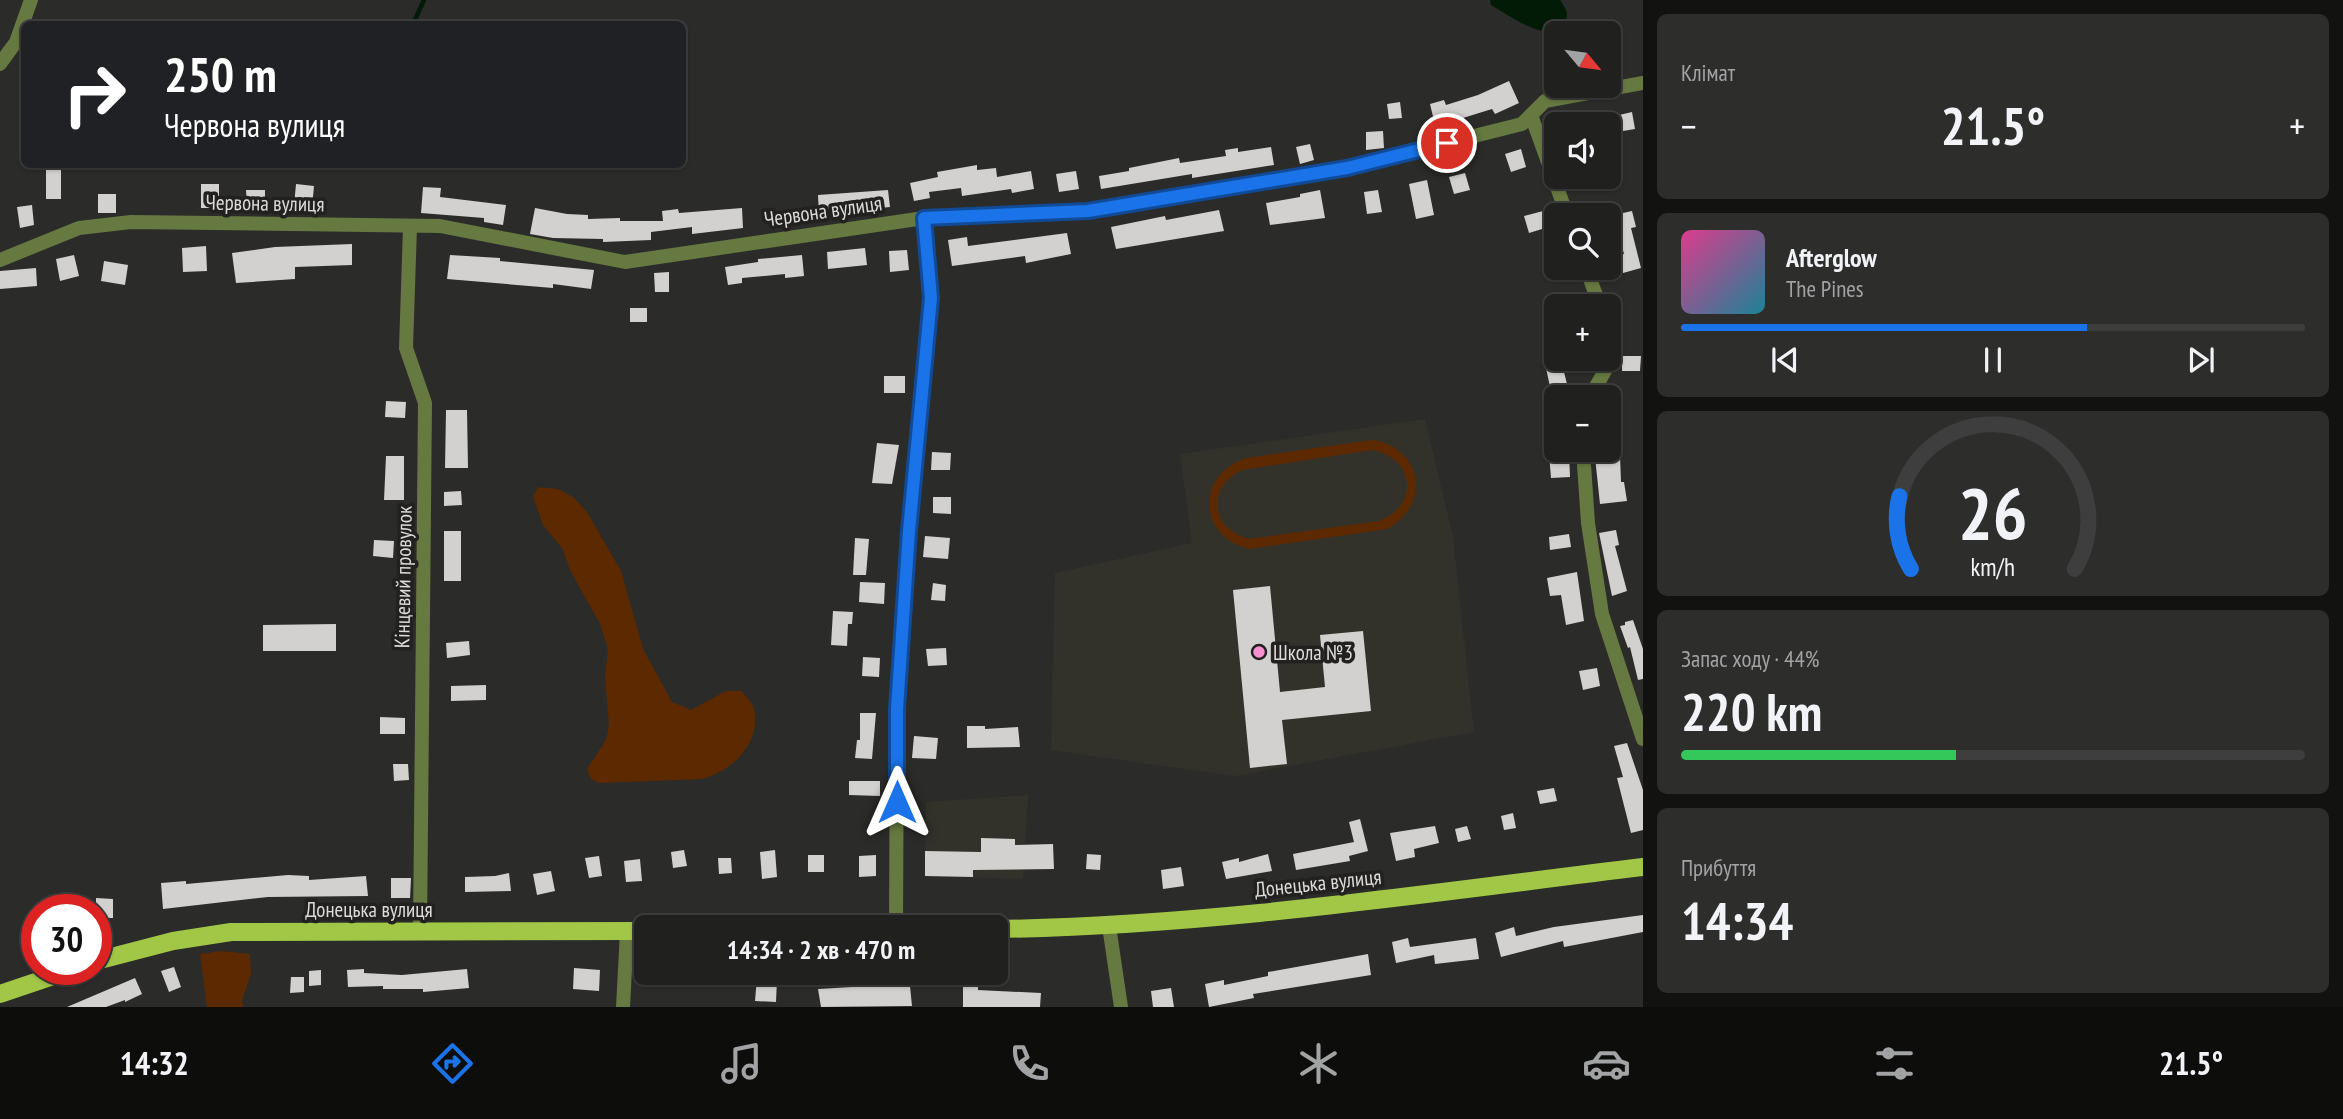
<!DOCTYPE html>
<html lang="uk">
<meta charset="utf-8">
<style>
:root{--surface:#20201f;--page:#2d2d2c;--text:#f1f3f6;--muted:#a2a3a4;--line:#3d3e3d;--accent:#1a73e8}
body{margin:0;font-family:"PT Sans Narrow",sans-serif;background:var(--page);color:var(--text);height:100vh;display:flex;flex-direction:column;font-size:26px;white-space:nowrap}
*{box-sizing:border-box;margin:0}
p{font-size:23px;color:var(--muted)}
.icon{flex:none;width:38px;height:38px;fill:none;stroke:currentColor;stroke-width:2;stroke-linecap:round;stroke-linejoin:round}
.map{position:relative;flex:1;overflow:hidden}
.drawer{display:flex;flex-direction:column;gap:14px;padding:14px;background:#121211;width:700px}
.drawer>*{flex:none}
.banner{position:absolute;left:21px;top:21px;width:665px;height:147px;border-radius:10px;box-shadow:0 2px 5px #0004,0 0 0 2px var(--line);background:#202124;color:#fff;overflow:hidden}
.needle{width:46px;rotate:119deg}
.controls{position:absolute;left:1544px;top:21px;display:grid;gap:14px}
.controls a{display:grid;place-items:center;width:77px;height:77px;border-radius:10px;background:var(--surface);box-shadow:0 2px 5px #0004,0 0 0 2px var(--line);font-size:35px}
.speed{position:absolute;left:21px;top:894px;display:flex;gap:14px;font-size:35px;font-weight:700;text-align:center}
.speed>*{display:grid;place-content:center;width:91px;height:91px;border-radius:50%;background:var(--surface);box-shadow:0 2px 5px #0004,0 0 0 2px var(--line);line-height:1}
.speed .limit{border:10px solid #d22;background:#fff;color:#111}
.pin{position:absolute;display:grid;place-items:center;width:60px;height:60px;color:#fff;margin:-30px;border:4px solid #fff;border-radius:50%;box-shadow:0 2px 7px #0007}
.me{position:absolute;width:77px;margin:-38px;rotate:0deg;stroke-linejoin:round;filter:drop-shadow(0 0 5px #0008)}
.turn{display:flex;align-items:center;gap:24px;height:147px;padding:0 28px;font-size:32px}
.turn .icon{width:91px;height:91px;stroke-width:2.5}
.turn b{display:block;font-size:49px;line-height:60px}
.big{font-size:52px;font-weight:700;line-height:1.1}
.drawer .tile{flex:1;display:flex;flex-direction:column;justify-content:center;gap:10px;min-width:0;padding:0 24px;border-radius:10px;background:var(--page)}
.drawer .dial{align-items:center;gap:0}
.dial svg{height:182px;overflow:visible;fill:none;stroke:var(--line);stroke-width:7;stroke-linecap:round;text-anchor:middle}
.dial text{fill:var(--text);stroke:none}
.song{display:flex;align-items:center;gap:21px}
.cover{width:84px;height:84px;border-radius:10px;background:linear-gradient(135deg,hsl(330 70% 55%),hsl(190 70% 35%))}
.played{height:7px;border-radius:4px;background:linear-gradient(90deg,var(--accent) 65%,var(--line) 65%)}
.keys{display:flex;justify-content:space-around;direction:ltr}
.heat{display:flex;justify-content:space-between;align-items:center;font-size:38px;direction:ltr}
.charge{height:10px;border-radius:5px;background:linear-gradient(90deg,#34c759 44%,var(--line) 0)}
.trip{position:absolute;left:634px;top:915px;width:374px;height:70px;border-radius:10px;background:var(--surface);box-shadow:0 2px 5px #0004,0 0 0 2px var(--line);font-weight:700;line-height:70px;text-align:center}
.tabs{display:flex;height:112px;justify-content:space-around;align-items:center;background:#0d0d0c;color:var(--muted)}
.tabs .icon{width:49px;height:49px}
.tabs .current{color:var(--accent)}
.tabs b{font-size:32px;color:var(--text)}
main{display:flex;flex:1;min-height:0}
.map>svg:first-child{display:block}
</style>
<main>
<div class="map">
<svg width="1643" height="1007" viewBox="0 0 1643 1007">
<rect width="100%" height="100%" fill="#2b2b29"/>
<g fill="#33322a">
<path d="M1425,419L1453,537L1474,732L1235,776L1051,750L1055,573L1192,543L1180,454Z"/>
<path d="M1028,795L1023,879L925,876L926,802Z"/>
</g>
<g fill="#5d2900" fill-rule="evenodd">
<path d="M1372,440C1424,448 1431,505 1387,529L1250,549C1198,538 1195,475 1246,458ZM1372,450C1415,458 1420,505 1379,521L1249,539C1210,528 1206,488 1242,470Z"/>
<path d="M539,487L558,489L573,497L587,512L621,571L643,649L672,702L691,710L726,691H741C745,696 753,703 754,709C762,742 731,773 701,779L599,783L591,779L587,769L606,740L609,726L605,677L608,649L600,624L571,572L562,548L543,525L533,496Z"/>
<path d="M221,951L250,954L251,974L242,1000L243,1007H207L200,954Z"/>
</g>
<path fill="#021b07" d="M1490,0H1560C1567,10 1570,15 1563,25C1548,44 1508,15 1491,5Z"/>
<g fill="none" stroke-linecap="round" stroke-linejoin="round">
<path stroke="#021b07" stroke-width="4.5" d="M413,24L424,0"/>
</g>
<g fill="#d3d1cf">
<path d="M1509,81L1519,103L1495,114L1492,109L1450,122L1451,125L1436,129L1430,104L1444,100L1446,105L1478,95Z"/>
<path d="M1400,102L1402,118L1389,119L1387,104Z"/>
<path d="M1632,112L1635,129L1617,132L1615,116Z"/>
<path d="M1383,131L1384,148L1366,150V132Z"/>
<path d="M1310,144L1314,160L1300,164L1296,147Z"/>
<path d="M1271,147L1274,165L1192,178V174L1101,189L1099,176L1129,171V168L1179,158L1180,163L1226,156L1225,150L1238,148V152Z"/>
<path d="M1521,149L1526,167L1511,172L1505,154Z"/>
<path d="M977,165V170L996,168L997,177L1031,171L1034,189L1012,193L1011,189L962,196L961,188L929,192L930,198L914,201L910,183L938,177L937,172Z"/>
<rect x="46" y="170" width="15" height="29"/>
<path d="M1076,171L1079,189L1059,192L1056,174Z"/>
<path d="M1465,173L1470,190L1454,194L1449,177Z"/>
<path d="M1427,180L1434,215L1416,219L1409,184Z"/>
<rect x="201" y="184" width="18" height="24"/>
<path d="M296,184L314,186L312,208L294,206Z"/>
<path d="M423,187L441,188L440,197L506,205L503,225L484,222V218L421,213Z"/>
<path d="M246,190H265V208H247Z"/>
<path d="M888,190L890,207L819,214L818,195Z"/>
<path d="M1320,190L1325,218L1270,225L1266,203L1300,197V194Z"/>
<path d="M1378,190L1382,212L1367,214L1364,192Z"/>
<rect x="98" y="194" width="18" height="19"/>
<path d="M32,205L34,225L20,228L17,207Z"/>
<path d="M535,208L567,214L588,215V219L620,218V221H663L662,211L678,209L679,213L742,208L743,228L692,234V227L651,232V240L603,242V239L553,238L530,234Z"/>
<path d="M1219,210L1224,231L1116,249L1111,227L1165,216L1166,220Z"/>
<path d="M1547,210L1552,226L1529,233L1524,216Z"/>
<path d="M1632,211L1636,227L1631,228L1641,268L1623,273L1619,255L1624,254L1614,215Z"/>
<path d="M1067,233L1071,254L1026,263L1025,256L952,266L948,240L967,237L968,246Z"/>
<path d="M352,244V265L295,267V279L236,283L232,253L275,247Z"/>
<path d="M206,246L207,271L183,272L182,248Z"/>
<path d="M865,248L867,265L828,269L827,252Z"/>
<path d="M907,250L909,270L890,272L889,251Z"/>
<path d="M74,255L79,276L60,281L56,259Z"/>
<path d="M450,255L500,258V261L594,270L591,289L553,284V288L447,279Z"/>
<path d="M802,255L804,276L785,278V274L742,278V283L728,285L725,267L758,262V259Z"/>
<path d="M104,261L128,265L125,285L101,281Z"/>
<path d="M36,268L37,286L0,289V271Z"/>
<path d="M669,272V292H655L654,273Z"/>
<rect x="630" y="308" width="17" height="14"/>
<path d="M1622,356H1641L1640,371H1622Z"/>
<path d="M1562,364L1569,392L1552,396L1546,368Z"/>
<rect x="884" y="376" width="21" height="17"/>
<path d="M386,401L406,402L405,418L385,417Z"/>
<path d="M446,410H467L468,468H445Z"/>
<path d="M877,443L899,445L892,484L872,483Z"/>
<path d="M1569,451L1570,477L1551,478L1549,453Z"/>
<path d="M932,452L951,453L950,470H931Z"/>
<path d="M1620,455L1621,482H1624L1627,501L1600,504L1595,457Z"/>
<path d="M386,456H404V500H384Z"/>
<path d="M461,491L462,505L444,506V492Z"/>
<path d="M933,497H951V514L933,513Z"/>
<path d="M1616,530L1619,545L1615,546L1627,591L1612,596L1599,533Z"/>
<rect x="444" y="531" width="17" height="50"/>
<path d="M1569,534L1571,547L1550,550L1549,537Z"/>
<path d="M925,536L950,538L948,559L923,557Z"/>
<path d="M855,538L869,539L866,575H853Z"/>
<path d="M374,540L394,541L393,558L373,556Z"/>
<path d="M1577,572L1584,621L1566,625L1561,595L1550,596L1547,578Z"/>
<path d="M860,582L885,583L884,604L859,602Z"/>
<path d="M933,583L946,585L945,601L931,600Z"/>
<path d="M1270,586L1280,692L1325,687L1320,635L1363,631L1371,711L1282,720L1287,764L1250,768L1233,590Z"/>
<path d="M833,611L853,612L852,624H848L847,646L831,645Z"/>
<path d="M1633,620L1643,649V679L1638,680L1630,647L1628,648L1620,626L1625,625V622Z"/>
<path d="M336,624V651H263V625Z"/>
<path d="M469,641L470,655L447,658L446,643Z"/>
<path d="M946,648L947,665L928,666L926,649Z"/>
<path d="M863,657L880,658L879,677L862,676Z"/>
<path d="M1597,668L1600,686L1583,690L1579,671Z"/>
<path d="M486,685V700L451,701V686Z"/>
<path d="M860,713H876L872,759L855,758L857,740H860Z"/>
<path d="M380,717L405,718V734H380Z"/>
<path d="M967,726H985V729L1018,727L1020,747L967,748Z"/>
<path d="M914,736L938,738L936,759L912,758Z"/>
<path d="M1627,743L1643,790V830L1631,833L1617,778L1623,777L1614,746Z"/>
<path d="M393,764H408L409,780L394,781Z"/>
<path d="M849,781H880V796L849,795Z"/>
<path d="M1554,788L1557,801L1540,804L1537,791Z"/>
<path d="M1513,813L1516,828L1504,830L1501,816Z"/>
<path d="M1360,819L1368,851L1349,856L1350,861L1296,870L1293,854L1354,842L1349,822Z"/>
<path d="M1435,826L1439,843L1414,849L1415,857L1396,861L1390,833Z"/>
<path d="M1467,826L1471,839L1458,842L1455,829Z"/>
<path d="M981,838L1015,839V845L1053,844L1054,869L973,870V877L925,876V851L981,852Z"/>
<path d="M684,850L687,866L673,868L671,852Z"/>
<path d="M775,850L777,877L762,879L760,852Z"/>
<path d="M1087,854L1101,855L1100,870L1086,869Z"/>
<path d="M1268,854L1272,871L1226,879L1222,862L1239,858V862Z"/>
<rect x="808" y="855" width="16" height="17"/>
<path d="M876,855V876L859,877V856Z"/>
<path d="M599,856L602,876L589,878L585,858Z"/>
<path d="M718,858H731L732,873L719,874Z"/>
<path d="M640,859L642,881L626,882L624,861Z"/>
<path d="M1181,867L1184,886L1163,889L1161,870Z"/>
<path d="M551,871L555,891L537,895L533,874Z"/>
<path d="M509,873L511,891L465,892V877L495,876Z"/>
<path d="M288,875L309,876V880L366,876L368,896L268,897L163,909L161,883L186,881V884Z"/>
<path d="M391,878H411L410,898H391Z"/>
<path d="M96,898L113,899V918H96Z"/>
<path d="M1643,915V932L1564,947L1563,941L1501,957L1495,933L1514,927L1516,936L1554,927Z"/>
<path d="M1408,938L1410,947L1476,938L1479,959L1435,964L1434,955L1396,963L1392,942Z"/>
<path d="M1368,954L1371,975L1253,994L1254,998L1209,1007L1205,984L1224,980V985L1268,976V972Z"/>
<path d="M174,967L181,987L169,992L161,971Z"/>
<path d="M574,968L600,970L599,991L573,989Z"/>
<path d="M364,969V973L402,975L467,969L469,988L423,992V989H383V986L348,987L347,970Z"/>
<path d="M321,970V985L309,986V971Z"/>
<path d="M291,977H304V992L290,993Z"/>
<path d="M757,977L777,979L776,1002L755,1001Z"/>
<path d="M135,978L142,994L125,1002V1000L106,1007H67Z"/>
<path d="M886,985L885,987L910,986L912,1006L821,1007L818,989Z"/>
<path d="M963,987H978V990L1041,993L1040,1007H963Z"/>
<path d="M1171,988L1174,1007H1153L1151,991Z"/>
</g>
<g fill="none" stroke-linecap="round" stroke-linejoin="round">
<g stroke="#667940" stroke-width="14">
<path d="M1531,115L1567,215"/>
<path d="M410,227L406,348L425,403L420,931"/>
<path d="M0,260L79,228L131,222L440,226L625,262L924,218L1088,211L1347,168L1522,124L1545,101L1643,83"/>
<path d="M1586,268L1600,306"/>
<path d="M1590,397L1610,362L1608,340"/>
<path d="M1583,450L1588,523L1602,614L1643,739"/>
<path d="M1109,926L1121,1007"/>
<path d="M896,928L897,710L911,505L931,297L924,218"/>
<path d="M623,1007L627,931"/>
</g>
<path stroke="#667940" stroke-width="14" d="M0,64L16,42L31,0"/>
<g stroke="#a2c746" stroke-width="18">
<path d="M996,929C1212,926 1428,893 1643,867"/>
<path d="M96,961L173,941L231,932L646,931"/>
<path d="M0,994L71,970"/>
</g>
</g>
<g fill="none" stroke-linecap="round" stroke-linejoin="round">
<g stroke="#114b97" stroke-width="18">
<path id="route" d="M897,802V709L909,531L931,298L924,218L1088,211L1347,168L1447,143"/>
</g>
<use href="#route" stroke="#1a73e8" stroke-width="12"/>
</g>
<circle fill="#f591d2" stroke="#22211f" stroke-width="2.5" cx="1259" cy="652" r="7"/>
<g text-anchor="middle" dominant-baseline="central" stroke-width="7" stroke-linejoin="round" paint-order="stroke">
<g font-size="21" fill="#dbdbda" stroke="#22211f">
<text transform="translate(265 203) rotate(1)">Червона вулиця</text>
<text transform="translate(823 211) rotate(-8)">Червона вулиця</text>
<text transform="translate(403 577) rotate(-89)">Кінцевий провулок</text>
<text transform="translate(1318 883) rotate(-6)">Донецька вулиця</text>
<text x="369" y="909">Донецька вулиця</text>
</g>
<g font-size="21" fill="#dbdbda" stroke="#22211f" text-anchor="start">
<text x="1273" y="652">Школа №3</text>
</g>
</g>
</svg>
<div class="controls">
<a><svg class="needle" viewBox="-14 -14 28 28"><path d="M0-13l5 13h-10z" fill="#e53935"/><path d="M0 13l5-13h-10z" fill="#a2a3a4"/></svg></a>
<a><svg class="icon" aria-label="sound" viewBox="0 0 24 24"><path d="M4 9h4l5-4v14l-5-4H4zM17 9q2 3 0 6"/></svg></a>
<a><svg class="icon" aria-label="search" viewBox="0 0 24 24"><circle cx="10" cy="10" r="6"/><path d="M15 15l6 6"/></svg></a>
<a>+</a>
<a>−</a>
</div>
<div class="speed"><div class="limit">30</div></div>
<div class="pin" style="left:1447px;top:143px;background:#d93025"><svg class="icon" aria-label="arrive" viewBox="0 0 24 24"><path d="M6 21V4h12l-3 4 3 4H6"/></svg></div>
<svg class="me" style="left:897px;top:802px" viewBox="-20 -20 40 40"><path d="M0-17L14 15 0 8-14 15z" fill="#1a73e8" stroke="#fff" stroke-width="4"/></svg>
<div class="trip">14:34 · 2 хв · 470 m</div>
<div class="banner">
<div class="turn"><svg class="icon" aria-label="right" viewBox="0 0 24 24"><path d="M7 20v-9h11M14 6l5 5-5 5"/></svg><div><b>250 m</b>Червона вулиця</div></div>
</div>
</div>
<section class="drawer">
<div class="tile"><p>Клімат</p>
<div class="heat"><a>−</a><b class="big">21.5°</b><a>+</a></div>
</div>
<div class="tile">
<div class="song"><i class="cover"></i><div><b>Afterglow</b><p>The Pines</p></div></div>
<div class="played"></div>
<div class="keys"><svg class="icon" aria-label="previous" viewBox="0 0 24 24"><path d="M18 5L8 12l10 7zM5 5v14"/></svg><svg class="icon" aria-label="pause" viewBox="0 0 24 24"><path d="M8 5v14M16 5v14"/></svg><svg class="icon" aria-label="next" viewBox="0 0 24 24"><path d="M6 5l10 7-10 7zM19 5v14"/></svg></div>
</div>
<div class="tile dial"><svg viewBox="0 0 100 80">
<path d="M14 69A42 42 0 1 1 86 69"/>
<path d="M14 69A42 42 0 0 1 9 37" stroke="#1a73e8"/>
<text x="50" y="56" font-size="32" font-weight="700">26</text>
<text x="50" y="72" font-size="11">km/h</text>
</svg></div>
<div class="tile"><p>Запас ходу · 44%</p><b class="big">220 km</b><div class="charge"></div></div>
<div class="tile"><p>Прибуття</p><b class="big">14:34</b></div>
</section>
</main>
<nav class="tabs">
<b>14:32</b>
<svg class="icon current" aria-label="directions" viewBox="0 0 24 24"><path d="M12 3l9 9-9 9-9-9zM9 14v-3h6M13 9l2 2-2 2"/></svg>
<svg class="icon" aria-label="music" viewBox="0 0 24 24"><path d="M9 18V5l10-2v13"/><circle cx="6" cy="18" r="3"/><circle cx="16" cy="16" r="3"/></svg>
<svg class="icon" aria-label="phone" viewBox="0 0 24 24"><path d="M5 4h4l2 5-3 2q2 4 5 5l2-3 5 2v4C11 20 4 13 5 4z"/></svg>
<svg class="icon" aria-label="climate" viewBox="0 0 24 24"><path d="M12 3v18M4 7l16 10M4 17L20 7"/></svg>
<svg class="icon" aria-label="car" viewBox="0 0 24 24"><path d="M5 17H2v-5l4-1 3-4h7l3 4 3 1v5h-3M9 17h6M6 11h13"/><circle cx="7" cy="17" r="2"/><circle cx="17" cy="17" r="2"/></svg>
<svg class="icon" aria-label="filters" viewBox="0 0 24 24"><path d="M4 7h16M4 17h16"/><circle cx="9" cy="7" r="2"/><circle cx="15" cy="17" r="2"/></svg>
<b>21.5°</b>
</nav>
